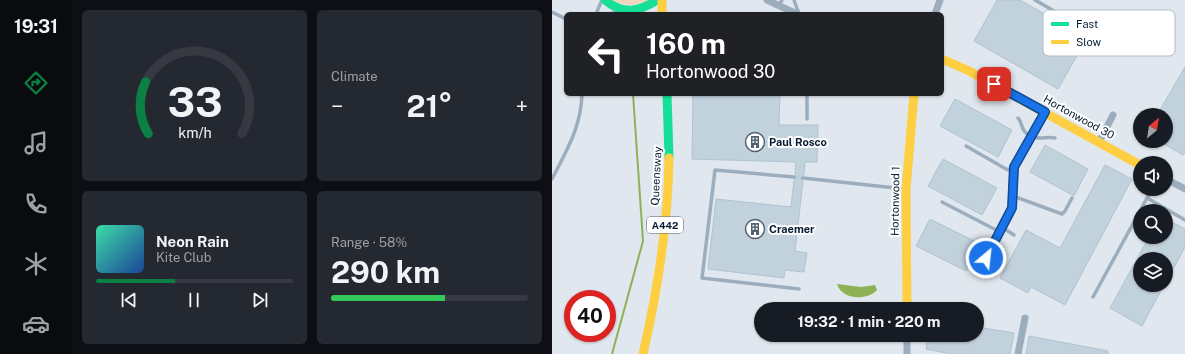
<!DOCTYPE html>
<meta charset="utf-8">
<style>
:root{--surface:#171b24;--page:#242831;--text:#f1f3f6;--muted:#9ea1a6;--line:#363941;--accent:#0b8043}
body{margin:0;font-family:"Public Sans",sans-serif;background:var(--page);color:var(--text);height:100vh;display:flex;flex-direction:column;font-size:15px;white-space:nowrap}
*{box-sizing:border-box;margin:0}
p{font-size:13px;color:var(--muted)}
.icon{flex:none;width:22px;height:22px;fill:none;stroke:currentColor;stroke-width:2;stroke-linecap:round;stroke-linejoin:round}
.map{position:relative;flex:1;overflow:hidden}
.details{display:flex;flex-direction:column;gap:10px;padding:10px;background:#0d0f14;width:480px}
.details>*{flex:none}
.banner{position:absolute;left:12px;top:12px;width:380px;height:84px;border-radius:6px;box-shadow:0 1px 3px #0004;background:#202124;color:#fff;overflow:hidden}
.needle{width:26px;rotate:30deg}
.tools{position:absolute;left:581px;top:108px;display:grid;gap:8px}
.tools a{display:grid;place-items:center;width:40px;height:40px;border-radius:50%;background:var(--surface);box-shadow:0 1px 3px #0004;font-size:20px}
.speed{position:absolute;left:12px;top:290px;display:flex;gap:8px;font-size:20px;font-weight:700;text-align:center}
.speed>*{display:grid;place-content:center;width:52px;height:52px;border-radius:50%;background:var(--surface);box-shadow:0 1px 3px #0004;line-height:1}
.speed .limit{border:6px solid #d22;background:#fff;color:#111}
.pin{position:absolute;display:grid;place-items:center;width:34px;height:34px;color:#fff;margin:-17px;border-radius:8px;box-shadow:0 2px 6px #0006}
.me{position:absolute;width:44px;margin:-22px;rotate:28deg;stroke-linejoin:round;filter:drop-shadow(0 0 3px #0008)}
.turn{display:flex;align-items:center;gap:14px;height:84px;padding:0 16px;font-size:18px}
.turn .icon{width:52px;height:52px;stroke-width:2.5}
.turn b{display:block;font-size:28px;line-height:34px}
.big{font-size:30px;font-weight:700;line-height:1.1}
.details .widget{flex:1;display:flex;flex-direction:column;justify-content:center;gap:6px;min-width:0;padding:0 14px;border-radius:6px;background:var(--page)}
.details .dial{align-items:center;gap:0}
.dial svg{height:104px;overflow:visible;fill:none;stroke:var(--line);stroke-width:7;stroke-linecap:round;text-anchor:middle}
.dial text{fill:var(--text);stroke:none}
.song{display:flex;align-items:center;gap:12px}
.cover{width:48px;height:48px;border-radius:6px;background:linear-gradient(135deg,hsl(160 70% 55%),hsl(220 70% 35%))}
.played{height:4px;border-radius:2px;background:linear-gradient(90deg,var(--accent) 40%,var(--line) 40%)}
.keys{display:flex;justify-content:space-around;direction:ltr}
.heat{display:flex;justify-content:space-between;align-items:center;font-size:22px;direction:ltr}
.charge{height:6px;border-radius:3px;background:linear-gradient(90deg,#34c759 58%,var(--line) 0)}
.details .tiles{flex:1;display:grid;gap:10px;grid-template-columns:repeat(2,1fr)}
.trip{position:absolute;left:202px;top:302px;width:230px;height:40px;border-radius:20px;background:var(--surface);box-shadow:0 1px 3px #0004;font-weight:700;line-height:40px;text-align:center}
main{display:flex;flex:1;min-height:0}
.tab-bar{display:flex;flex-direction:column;width:72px;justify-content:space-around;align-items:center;background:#090b0e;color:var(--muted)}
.tab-bar .icon{width:28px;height:28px}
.tab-bar .active{color:var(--accent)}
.tab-bar b{font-size:18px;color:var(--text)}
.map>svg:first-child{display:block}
</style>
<main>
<nav class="tab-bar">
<b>19:31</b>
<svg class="icon active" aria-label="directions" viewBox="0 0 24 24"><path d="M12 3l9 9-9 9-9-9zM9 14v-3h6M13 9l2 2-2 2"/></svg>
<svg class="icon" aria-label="music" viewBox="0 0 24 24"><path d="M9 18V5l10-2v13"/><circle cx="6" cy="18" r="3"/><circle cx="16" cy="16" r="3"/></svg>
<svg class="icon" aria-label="phone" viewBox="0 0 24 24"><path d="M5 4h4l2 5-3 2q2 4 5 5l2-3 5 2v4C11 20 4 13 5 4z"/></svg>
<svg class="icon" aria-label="climate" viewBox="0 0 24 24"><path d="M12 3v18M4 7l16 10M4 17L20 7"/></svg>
<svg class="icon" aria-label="car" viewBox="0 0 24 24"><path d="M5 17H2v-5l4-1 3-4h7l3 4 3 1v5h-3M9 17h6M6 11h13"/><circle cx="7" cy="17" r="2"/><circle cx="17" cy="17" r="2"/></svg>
</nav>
<section class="details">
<div class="tiles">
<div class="widget dial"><svg viewBox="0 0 100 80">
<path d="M14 69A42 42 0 1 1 86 69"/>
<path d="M14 69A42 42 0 0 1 12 29" stroke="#0b8043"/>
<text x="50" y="56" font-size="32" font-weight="700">33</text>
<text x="50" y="72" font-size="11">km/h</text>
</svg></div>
<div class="widget"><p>Climate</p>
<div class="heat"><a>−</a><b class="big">21°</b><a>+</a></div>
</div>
<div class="widget">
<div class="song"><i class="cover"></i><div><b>Neon Rain</b><p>Kite Club</p></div></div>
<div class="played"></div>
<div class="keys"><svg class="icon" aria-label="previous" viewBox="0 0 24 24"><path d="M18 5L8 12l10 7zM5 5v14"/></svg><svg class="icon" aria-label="pause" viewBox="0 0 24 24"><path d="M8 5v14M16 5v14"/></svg><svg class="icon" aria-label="next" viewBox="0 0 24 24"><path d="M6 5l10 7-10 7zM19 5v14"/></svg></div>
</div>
<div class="widget"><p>Range · 58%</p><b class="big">290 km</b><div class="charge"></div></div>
</div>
</section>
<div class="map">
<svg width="633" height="354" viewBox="0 0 633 354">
<rect width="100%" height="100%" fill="#e1e7ee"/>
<path fill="#f0d6ba" d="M61,0H96C83,6 73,7 61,0Z"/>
<path fill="#8db256" d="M285,284L309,287L323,285L325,290C315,301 290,300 285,284Z"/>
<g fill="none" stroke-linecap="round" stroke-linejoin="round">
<path stroke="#8db256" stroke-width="2" d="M60,354L91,241L81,94"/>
</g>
<g fill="#c2d2dd" stroke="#aec3cf">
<path d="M445,0H468L535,38L506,89L422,41Z"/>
<path d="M633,67V152L631,155L607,141H614V115H605Z"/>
<path d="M141,94H228L227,125H266L265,162H253L252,175L248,178L251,181L243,251L255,253L252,272L233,270L232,278L156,269L164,199L239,207L242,180L245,178L243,174L244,162L140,159Z"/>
<path d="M403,99L460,130L446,157L388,126Z"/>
<path d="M493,145L536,169L522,196L478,172Z"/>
<path d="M391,159L445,188L430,215L376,186Z"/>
<path d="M553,165L580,179L513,305L479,287L476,293L448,278L474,230L508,248Z"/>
<path d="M378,219L428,244L414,271L364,246Z"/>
<path d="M614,219L633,229V247L614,282V259H588V285H612L590,326L558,308L597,237H614Z"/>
<path d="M425,327L462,333L458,354H399L374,349L376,335H425Z"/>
<path d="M477,336L556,351V354H474Z"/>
</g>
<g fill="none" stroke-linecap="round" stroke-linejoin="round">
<g stroke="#9cadbe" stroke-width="3.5">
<path d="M242,0L247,14"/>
<path d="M483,0L537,31"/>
<path d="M227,5L230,0"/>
<path d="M0,12L14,19"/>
<path d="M44,14L50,0"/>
<path d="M57,14L65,12"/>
<path d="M255,94V119"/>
<path d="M466,118C470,122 469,128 473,132C483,142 492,136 503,138"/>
<path d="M414,146L454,169L461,171"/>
<path d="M242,177L163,170L150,278L247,289"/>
<path d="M251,178L353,189"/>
<path d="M0,179C15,150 29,127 30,94"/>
<path d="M461,196L510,214L513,211L520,198"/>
<path d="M595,198L633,220"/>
<path d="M390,202L446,231"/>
<path d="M451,228L462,235"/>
<path d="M541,297L600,189"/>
</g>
<g stroke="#9cadbe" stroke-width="7">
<path d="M215,0L245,14"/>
<path d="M383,14L388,0"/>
<path d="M547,142L561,115"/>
<path d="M614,179L633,189"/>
<path d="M355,335V354"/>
<path d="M466,354L473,318"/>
</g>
<g stroke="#16e098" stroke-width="9">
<path d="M53,0C70,15 87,12 105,0"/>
<path d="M115,94L117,158"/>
<path d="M434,258L460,208L462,167L493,112"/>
</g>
<g stroke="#ffcf43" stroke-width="9">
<path d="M110,0V14"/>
<path d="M390,59L417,71L588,165"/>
<path d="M355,309L354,189L362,94"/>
<path d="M91,354C106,289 116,224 117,158"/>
</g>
</g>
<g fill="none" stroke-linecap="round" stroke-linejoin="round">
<g stroke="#114b97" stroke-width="10">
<path id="route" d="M434,258L460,208L462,167L493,112L442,84"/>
</g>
<use href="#route" stroke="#1a73e8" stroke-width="7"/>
</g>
<defs>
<g id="building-ring" transform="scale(1)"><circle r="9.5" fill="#fff" stroke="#516374" stroke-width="1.5"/><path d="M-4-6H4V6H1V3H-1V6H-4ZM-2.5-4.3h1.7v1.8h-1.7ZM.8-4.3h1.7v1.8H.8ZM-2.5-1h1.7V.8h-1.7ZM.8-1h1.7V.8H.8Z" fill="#516374"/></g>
</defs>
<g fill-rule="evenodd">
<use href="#building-ring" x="203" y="142"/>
<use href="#building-ring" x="203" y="229"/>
</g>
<g text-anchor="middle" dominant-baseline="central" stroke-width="4" stroke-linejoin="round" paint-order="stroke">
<rect fill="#fff" stroke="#4f6070" stroke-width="1" x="95" y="217" width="36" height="16" rx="3"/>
<g font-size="10" font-weight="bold" fill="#041c33">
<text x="113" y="225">A442</text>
</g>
<g font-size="11" fill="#041c33" stroke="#fff">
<text transform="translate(527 117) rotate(29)">Hortonwood 30</text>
<text transform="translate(104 176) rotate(-87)">Queensway</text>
<text transform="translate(343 201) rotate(-89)">Hortonwood 1</text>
</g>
<g font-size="11" font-weight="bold" fill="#041c33" stroke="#fff" text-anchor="start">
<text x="217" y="142">Paul Rosco</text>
<text x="217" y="229">Craemer</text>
</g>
</g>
<rect x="491" y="10" width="132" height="46" rx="6" fill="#fff" stroke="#b4bbc2" stroke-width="1"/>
<rect x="499" y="22" width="18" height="4" fill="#16e098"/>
<rect x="499" y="40" width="18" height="4" fill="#ffcf43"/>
<g font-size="11" fill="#041c33">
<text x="524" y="28">Fast</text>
<text x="524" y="46">Slow</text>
</g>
</svg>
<div class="tools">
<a><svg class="needle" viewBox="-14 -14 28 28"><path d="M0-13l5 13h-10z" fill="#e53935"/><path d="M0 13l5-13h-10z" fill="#9ea1a6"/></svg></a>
<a><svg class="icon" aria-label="sound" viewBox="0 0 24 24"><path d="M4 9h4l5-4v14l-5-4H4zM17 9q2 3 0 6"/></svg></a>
<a><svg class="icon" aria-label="search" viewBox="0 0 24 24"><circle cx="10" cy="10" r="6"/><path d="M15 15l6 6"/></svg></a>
<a><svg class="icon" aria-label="layers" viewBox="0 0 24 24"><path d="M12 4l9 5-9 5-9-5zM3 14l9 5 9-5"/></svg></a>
</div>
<div class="speed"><div class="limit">40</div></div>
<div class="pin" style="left:442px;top:84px;background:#d93025"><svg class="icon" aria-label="arrive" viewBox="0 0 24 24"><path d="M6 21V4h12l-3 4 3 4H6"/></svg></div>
<svg class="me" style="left:434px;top:258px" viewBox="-20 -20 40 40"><circle r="17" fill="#1a73e8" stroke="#fff" stroke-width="3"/><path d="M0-11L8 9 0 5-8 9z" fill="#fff"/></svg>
<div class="trip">19:32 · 1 min · 220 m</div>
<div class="banner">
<div class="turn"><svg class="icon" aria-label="left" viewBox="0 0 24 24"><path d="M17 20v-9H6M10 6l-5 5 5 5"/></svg><div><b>160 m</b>Hortonwood 30</div></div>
</div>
</div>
</main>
